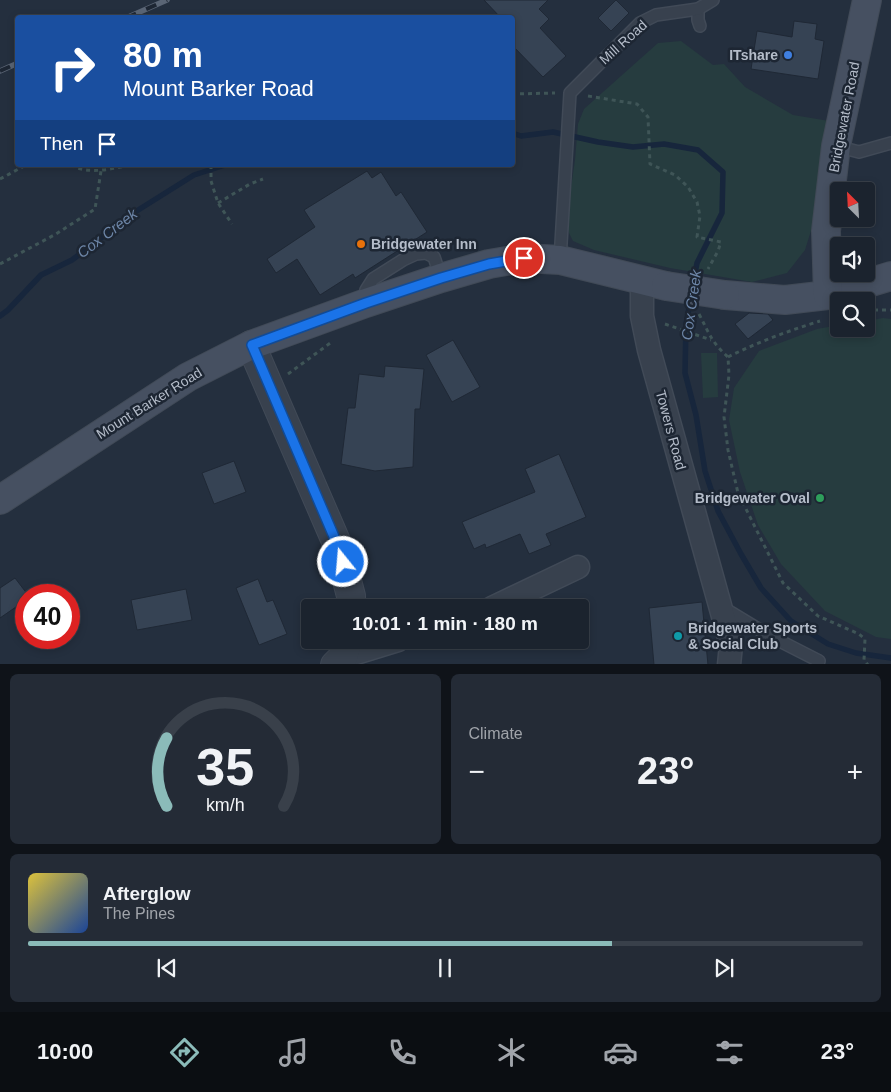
<!DOCTYPE html>
<meta charset="utf-8">
<style>
:root{--surface:#1b232e;--page:#242b36;--text:#f1f3f6;--muted:#a0a4aa;--line:#39404a;--accent:#8bbbb9}
body{margin:0;font-family:Arial,sans-serif;background:var(--page);color:var(--text);height:100vh;display:flex;flex-direction:column;font-size:19px;white-space:nowrap}
*{box-sizing:border-box;margin:0}
p{font-size:16px;color:var(--muted)}
.icon{flex:none;width:28px;height:28px;fill:none;stroke:currentColor;stroke-width:2;stroke-linecap:round;stroke-linejoin:round}
.map{position:relative;height:664px;overflow:hidden}
.sheet{display:flex;flex-direction:column;gap:10px;padding:10px;background:#0f1319;flex:1}
.sheet>*{flex:none}
.hud{position:absolute;left:15px;top:15px;width:500px;height:152px;border-radius:5px;box-shadow:0 2px 8px #0003,0 0 0 1px var(--line);background:#1a4fa0;color:#fff;overflow:hidden}
.needle{width:32px;rotate:336deg}
.fabs{position:absolute;left:830px;top:182px;display:grid;gap:10px}
.fabs a{display:grid;place-items:center;width:45px;height:45px;border-radius:5px;background:var(--surface);box-shadow:0 2px 8px #0003,0 0 0 1px var(--line);font-size:25px}
.speed{position:absolute;left:15px;top:584px;display:flex;gap:10px;font-size:25px;font-weight:700;text-align:center}
.speed>*{display:grid;place-content:center;width:65px;height:65px;border-radius:50%;background:var(--surface);box-shadow:0 2px 8px #0003,0 0 0 1px var(--line);line-height:1}
.speed .limit{border:8px solid #d22;background:#fff;color:#111}
.pin{position:absolute;display:grid;place-items:center;width:42px;height:42px;color:#fff;margin:-21px;border:2px solid #fff;border-radius:50%;box-shadow:0 1px 5px #0007}
.me{position:absolute;width:55px;margin:-28px;rotate:343deg;stroke-linejoin:round;filter:drop-shadow(0 0 4px #0008)}
.turn{display:flex;align-items:center;gap:18px;height:105px;padding:0 25px;font-size:22px}
.turn .icon{width:65px;height:65px;stroke-width:2.5}
.turn b{display:block;font-size:35px;line-height:42px}
.then{display:flex;align-items:center;height:48px;padding:0 25px;background:#0003;gap:10px;font-size:19px}
.big{font-size:38px;font-weight:700;line-height:1.1}
.sheet .card{flex:1;display:flex;flex-direction:column;justify-content:center;gap:8px;min-width:0;padding:0 18px;border-radius:8px;background:var(--page)}
.sheet .dial{align-items:center;gap:0}
.dial svg{height:130px;overflow:visible;fill:none;stroke:var(--line);stroke-width:7;stroke-linecap:round;text-anchor:middle}
.dial text{fill:var(--text);stroke:none}
.song{display:flex;align-items:center;gap:15px}
.cover{width:60px;height:60px;border-radius:8px;background:linear-gradient(135deg,hsl(50 70% 55%),hsl(220 70% 35%))}
.played{height:5px;border-radius:2px;background:linear-gradient(90deg,var(--accent) 70%,var(--line) 70%)}
.keys{display:flex;justify-content:space-around;direction:ltr}
.heat{display:flex;justify-content:space-between;align-items:center;font-size:28px;direction:ltr}
.sheet .tiles{flex:1;display:grid;gap:10px;grid-template-columns:1fr 1fr}
.card:last-child{grid-column:span 2}
.trip{position:absolute;left:301px;top:599px;width:288px;height:50px;border-radius:5px;background:var(--surface);box-shadow:0 2px 8px #0003,0 0 0 1px var(--line);font-weight:700;line-height:50px;text-align:center}
.menu{display:flex;height:80px;justify-content:space-around;align-items:center;background:#0b0e12;color:var(--muted)}
.menu .icon{width:35px;height:35px}
.menu .selected{color:var(--accent)}
.menu b{font-size:22px;color:var(--text)}
.map>svg:first-child{display:block}
</style>
<div class="map">
<svg width="891" height="665" viewBox="0 0 891 665">
<rect width="100%" height="100%" fill="#242f3e"/>
<g fill="#263c3f">
<path d="M681,41L713,65L724,64L745,87L793,115L829,121L818,208L805,250L787,273L752,282L670,268L594,250L573,241L569,233L566,221L575,160L578,124L584,109L658,43Z"/>
<path d="M883,318L891,319V639L876,637L825,611L781,564L758,525L740,472L729,420L734,388L759,351L817,329L839,325V329H866V321Z"/>
<path d="M701,353H717L718,397L703,398Z"/>
</g>
<g fill="none" stroke-linecap="round" stroke-linejoin="round">
<g stroke="#17263c" stroke-width="5.5">
<path d="M512,133L521,136L553,132L598,142L633,147L664,144L698,150L723,172L722,213L697,263L693,284"/>
<path d="M691,298L686,324L685,373L696,415L705,471L718,511L741,554L761,588L791,621L828,644L856,653L891,658"/>
<path d="M0,316L8,310L41,275L72,260L135,212L194,175L225,165"/>
</g>
</g>
<g fill="#364354" stroke="#1f2835">
<path d="M484,0H548L539,9L549,19L540,28L566,56L543,77L512,45V18H501Z"/>
<path d="M616,0L629,13L611,31L598,18Z"/>
<path d="M794,21L817,24L815,39L824,41L818,79L751,69L757,31L792,37Z"/>
<path d="M367,171L372,178L381,172L396,196L401,192L427,232L355,278L353,274L320,295L297,259L276,273L267,259L315,227L304,210Z"/>
<path d="M749,313L768,314L773,320L748,339L735,324Z"/>
<path d="M453,340L480,387L452,402L426,355Z"/>
<path d="M385,366L424,369L420,409H415L413,467L375,471L341,464L348,408H355L359,374L384,377Z"/>
<path d="M559,454L586,517L546,534L551,545L529,554L520,534L486,548L485,544L474,549L462,522L535,492L525,469Z"/>
<path d="M234,461L246,492L214,504L202,473Z"/>
<path d="M15,578L28,595H26V600L0,618V588Z"/>
<path d="M258,579L267,602L273,600L287,634L259,645L236,588Z"/>
<path d="M186,589L192,620L137,630L131,600Z"/>
<path d="M702,602L708,665H654L649,608Z"/>
</g>
<g fill="none" stroke-linecap="round" stroke-linejoin="round">
<g stroke="#414a57" stroke-width="14">
<g id="service">
<path d="M698,9V20L700,26"/>
<path d="M836,146L859,152L891,143"/>
<path d="M560,260L570,93L640,23L656,15L698,9L713,0"/>
<path d="M366,303V290L373,279L403,260L416,254L426,253L434,257L441,278"/>
<path d="M722,607L770,636L819,661"/>
</g>
</g>
<g stroke="#414a57" stroke-width="25">
<g id="minor">
<path d="M642,281V316L649,350L731,645L729,665"/>
<path d="M492,608L578,567"/>
<path d="M343,657L398,640"/>
</g>
</g>
<g stroke="#414a57" stroke-width="30">
<g id="tertiary">
<path d="M251,345L338,546L351,596V608"/>
<path d="M335,665L343,657L348,640"/>
</g>
</g>
<g stroke="#414a57" stroke-width="30">
<g id="secondary">
<path d="M725,295L785,300L828,295L891,276"/>
<path d="M828,295L826,231L836,146L867,0"/>
<path d="M0,500L188,377L251,345L366,303L441,278L489,264L524,258L560,260L666,286"/>
</g>
</g>
<g stroke="#3f5557" stroke-width="3" stroke-dasharray="4 4" stroke-linecap="butt">
<path d="M512,94L555,93"/>
<path d="M588,96L637,104L648,117L650,164L675,175L688,187L697,202L700,216L697,237L721,242L718,251L708,269"/>
<path d="M71,165C88,175 112,169 130,165"/>
<path d="M211,165V181L218,203L232,224"/>
<path d="M0,179L26,165"/>
<path d="M218,203L250,184L263,179"/>
<path d="M0,264L56,234L95,209L101,171"/>
<path d="M866,310H891"/>
<path d="M699,314C709,333 712,343 728,357L729,375L724,417L728,450L738,493L783,583L818,616L859,634L865,639L864,660L868,665"/>
<path d="M665,324L711,340"/>
<path d="M728,357C758,342 788,331 820,321"/>
<path d="M288,374L333,341"/>
</g>
<use href="#service" stroke="#38414e" stroke-width="11"/>
<use href="#minor" stroke="#38414e" stroke-width="22"/>
<use href="#tertiary" stroke="#38414e" stroke-width="28"/>
<use href="#secondary" stroke="#465061" stroke-width="28"/>
<g stroke="#5a6575" stroke-width="5.5">
<g id="rail">
<path d="M126,18L167,0"/>
<path d="M0,71L18,63"/>
</g>
</g>
<use href="#rail" stroke="#1d2633" stroke-width="4" stroke-dasharray="11" stroke-linecap="butt"/>
<g stroke="#414a57" stroke-width="30" stroke-linecap="butt">
<path id="secondary-bridge" d="M666,286L725,295"/>
</g>
<use href="#secondary-bridge" stroke="#465061" stroke-width="28"/>
</g>
<g fill="none" stroke-linecap="round" stroke-linejoin="round">
<g stroke="#114b97" stroke-width="12">
<path id="route" d="M343,562L338,546L252,345L366,303L441,278L489,264L524,258"/>
</g>
<use href="#route" stroke="#1a73e8" stroke-width="9"/>
</g>
<circle fill="#3f7fe0" stroke="#1d2633" stroke-width="2" cx="788" cy="55" r="5"/>
<circle fill="#e8710a" stroke="#1d2633" stroke-width="2" cx="361" cy="244" r="5"/>
<circle fill="#2e9e5b" stroke="#1d2633" stroke-width="2" cx="820" cy="498" r="5"/>
<circle fill="#0f9aa8" stroke="#1d2633" stroke-width="2" cx="678" cy="636" r="5"/>
<g text-anchor="middle" dominant-baseline="central" stroke-width="5" stroke-linejoin="round" paint-order="stroke">
<g font-size="14" fill="#b4bcc9" stroke="#1d2633">
<text transform="translate(623 42) rotate(-42)">Mill Road</text>
<text transform="translate(844 117) rotate(-79)">Bridgewater Road</text>
<text transform="translate(149 403) rotate(-32)">Mount Barker Road</text>
<text transform="translate(671 430) rotate(75)">Towers Road</text>
</g>
<g font-size="14" font-weight="bold" fill="#b4bcc9" stroke="#1d2633" text-anchor="end">
<text x="778" y="55">ITshare</text>
<text x="371" y="244" text-anchor="start">Bridgewater Inn</text>
<text x="810" y="498">Bridgewater Oval</text>
<text x="688" y="628" text-anchor="start">Bridgewater Sports<tspan x="688" dy="16">&amp; Social Club</tspan></text>
</g>
<g font-size="15" font-style="italic" fill="#6d86a8" stroke="#1d2633">
<text transform="translate(107 233) rotate(-37)">Cox Creek</text>
<text transform="translate(691 305) rotate(-82)">Cox Creek</text>
</g>
</g>
</svg>
<div class="fabs">
<a><svg class="needle" viewBox="-14 -14 28 28"><path d="M0-13l5 13h-10z" fill="#e53935"/><path d="M0 13l5-13h-10z" fill="#a0a4aa"/></svg></a>
<a><svg class="icon" aria-label="sound" viewBox="0 0 24 24"><path d="M4 9h4l5-4v14l-5-4H4zM17 9q2 3 0 6"/></svg></a>
<a><svg class="icon" aria-label="search" viewBox="0 0 24 24"><circle cx="10" cy="10" r="6"/><path d="M15 15l6 6"/></svg></a>
</div>
<div class="speed"><div class="limit">40</div></div>
<div class="pin" style="left:524px;top:258px;background:#d93025"><svg class="icon" aria-label="arrive" viewBox="0 0 24 24"><path d="M6 21V4h12l-3 4 3 4H6"/></svg></div>
<svg class="me" style="left:343px;top:562px" viewBox="-20 -20 40 40"><circle r="17" fill="#1a73e8" stroke="#fff" stroke-width="3"/><path d="M0-11L8 9 0 5-8 9z" fill="#fff"/></svg>
<div class="trip">10:01 · 1 min · 180 m</div>
<div class="hud">
<div class="turn"><svg class="icon" aria-label="right" viewBox="0 0 24 24"><path d="M7 20v-9h11M14 6l5 5-5 5"/></svg><div><b>80 m</b>Mount Barker Road</div></div>
<div class="then">Then<svg class="icon" aria-label="arrive" viewBox="0 0 24 24"><path d="M6 21V4h12l-3 4 3 4H6"/></svg></div>
</div>
</div>
<section class="sheet">
<div class="tiles">
<div class="card dial"><svg viewBox="0 0 100 80">
<path d="M14 69A42 42 0 1 1 86 69"/>
<path d="M14 69A42 42 0 0 1 14 27" stroke="#8bbbb9"/>
<text x="50" y="56" font-size="32" font-weight="700">35</text>
<text x="50" y="72" font-size="11">km/h</text>
</svg></div>
<div class="card"><p>Climate</p>
<div class="heat"><a>−</a><b class="big">23°</b><a>+</a></div>
</div>
<div class="card">
<div class="song"><i class="cover"></i><div><b>Afterglow</b><p>The Pines</p></div></div>
<div class="played"></div>
<div class="keys"><svg class="icon" aria-label="previous" viewBox="0 0 24 24"><path d="M18 5L8 12l10 7zM5 5v14"/></svg><svg class="icon" aria-label="pause" viewBox="0 0 24 24"><path d="M8 5v14M16 5v14"/></svg><svg class="icon" aria-label="next" viewBox="0 0 24 24"><path d="M6 5l10 7-10 7zM19 5v14"/></svg></div>
</div>
</div>
</section>
<nav class="menu">
<b>10:00</b>
<svg class="icon selected" aria-label="directions" viewBox="0 0 24 24"><path d="M12 3l9 9-9 9-9-9zM9 14v-3h6M13 9l2 2-2 2"/></svg>
<svg class="icon" aria-label="music" viewBox="0 0 24 24"><path d="M9 18V5l10-2v13"/><circle cx="6" cy="18" r="3"/><circle cx="16" cy="16" r="3"/></svg>
<svg class="icon" aria-label="phone" viewBox="0 0 24 24"><path d="M5 4h4l2 5-3 2q2 4 5 5l2-3 5 2v4C11 20 4 13 5 4z"/></svg>
<svg class="icon" aria-label="climate" viewBox="0 0 24 24"><path d="M12 3v18M4 7l16 10M4 17L20 7"/></svg>
<svg class="icon" aria-label="car" viewBox="0 0 24 24"><path d="M5 17H2v-5l4-1 3-4h7l3 4 3 1v5h-3M9 17h6M6 11h13"/><circle cx="7" cy="17" r="2"/><circle cx="17" cy="17" r="2"/></svg>
<svg class="icon" aria-label="filters" viewBox="0 0 24 24"><path d="M4 7h16M4 17h16"/><circle cx="9" cy="7" r="2"/><circle cx="15" cy="17" r="2"/></svg>
<b>23°</b>
</nav>
